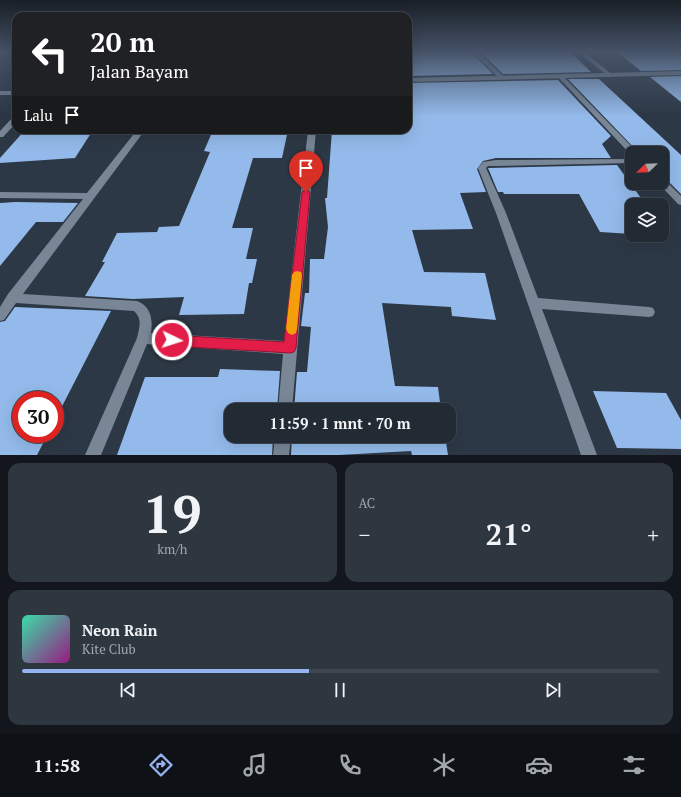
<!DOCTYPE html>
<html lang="id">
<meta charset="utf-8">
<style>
:root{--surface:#222a34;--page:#2e3640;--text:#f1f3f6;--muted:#a2a7ac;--line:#3f464f;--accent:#95b2f1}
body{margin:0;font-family:"PT Serif",serif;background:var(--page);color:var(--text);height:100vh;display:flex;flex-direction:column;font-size:15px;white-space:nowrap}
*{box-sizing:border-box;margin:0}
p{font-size:13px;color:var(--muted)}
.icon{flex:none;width:22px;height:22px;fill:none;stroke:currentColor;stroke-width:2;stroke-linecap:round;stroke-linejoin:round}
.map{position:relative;height:455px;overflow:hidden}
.details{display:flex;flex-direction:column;gap:8px;padding:8px;background:#13171d;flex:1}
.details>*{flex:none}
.guide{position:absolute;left:12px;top:12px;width:400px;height:122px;border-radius:12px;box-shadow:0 4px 16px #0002,0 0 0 1px var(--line);background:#202124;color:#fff;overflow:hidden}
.needle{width:26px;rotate:247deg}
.fabs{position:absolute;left:625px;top:146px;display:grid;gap:8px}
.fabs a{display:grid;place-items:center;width:44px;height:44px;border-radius:8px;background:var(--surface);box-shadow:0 4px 16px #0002,0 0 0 1px var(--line);font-size:20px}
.speed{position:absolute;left:12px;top:391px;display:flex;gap:8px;font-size:20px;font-weight:700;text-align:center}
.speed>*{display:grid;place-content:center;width:52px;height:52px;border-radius:50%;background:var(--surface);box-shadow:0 4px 16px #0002,0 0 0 1px var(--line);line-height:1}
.speed .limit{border:6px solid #d22;background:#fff;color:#111}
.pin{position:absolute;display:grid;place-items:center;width:34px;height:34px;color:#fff;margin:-41px -17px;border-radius:50% 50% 50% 0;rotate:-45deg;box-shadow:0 0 4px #0007}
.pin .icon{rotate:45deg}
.me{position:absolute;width:44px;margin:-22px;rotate:94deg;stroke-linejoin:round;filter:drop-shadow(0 0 3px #0008)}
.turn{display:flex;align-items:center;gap:14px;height:84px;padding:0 12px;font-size:18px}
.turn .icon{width:52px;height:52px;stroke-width:2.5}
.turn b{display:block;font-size:28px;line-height:34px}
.then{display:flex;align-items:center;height:38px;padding:0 12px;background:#0003;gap:8px;font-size:15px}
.big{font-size:30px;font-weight:700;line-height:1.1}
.details .card{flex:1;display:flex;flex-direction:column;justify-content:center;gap:6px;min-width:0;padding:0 14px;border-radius:12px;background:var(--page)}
.details .dial{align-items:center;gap:0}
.dial b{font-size:52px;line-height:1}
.song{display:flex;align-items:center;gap:12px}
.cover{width:48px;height:48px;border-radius:6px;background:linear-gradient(135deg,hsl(160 70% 55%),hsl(310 70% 35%))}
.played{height:4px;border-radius:2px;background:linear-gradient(90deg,var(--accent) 45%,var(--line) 45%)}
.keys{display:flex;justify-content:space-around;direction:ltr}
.heat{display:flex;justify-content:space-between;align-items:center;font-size:22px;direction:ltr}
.details .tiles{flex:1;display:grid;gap:8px;grid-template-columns:1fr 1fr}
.card:last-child{grid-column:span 2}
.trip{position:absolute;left:224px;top:403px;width:232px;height:40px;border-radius:12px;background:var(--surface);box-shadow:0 4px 16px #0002,0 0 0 1px var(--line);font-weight:700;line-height:40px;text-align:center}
.tab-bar{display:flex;height:64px;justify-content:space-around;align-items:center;background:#0e1115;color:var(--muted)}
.tab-bar .icon{width:28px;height:28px}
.tab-bar .on{color:var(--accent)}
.tab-bar b{font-size:18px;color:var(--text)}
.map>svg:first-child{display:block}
</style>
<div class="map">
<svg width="681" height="455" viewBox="0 0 681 455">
<rect width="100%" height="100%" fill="#2d3846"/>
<g fill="#93baea">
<path d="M408,52H471L493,74L408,76Z"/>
<path d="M480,52H570L591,72L503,74Z"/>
<path d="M617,52H681V70L641,71Z"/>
<path d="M681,76V102L650,77Z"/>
<path d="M568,79H599L681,155V194L666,179L662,177V153H639Z"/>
<path d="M558,80L611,136L602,144L611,158H496L483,161L477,169L486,192L460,193L473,229L412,230L424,272L485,273L496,320L452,316L451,307L382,303L395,386L438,387L441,410H294L297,372H307L311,327L301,326L305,293H309L310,259H324L328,227L325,198H327L332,130H408V83Z"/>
<path d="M25,130H93L75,158L0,163V158Z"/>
<path d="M213,130H288L282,158H253L232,228H253L246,259H257L252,283H249L244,314L179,315L184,297L133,299L85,296L105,262H102L117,233L157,232L159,227L179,226L210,152L204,151Z"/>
<path d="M617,165L646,205H632V234L600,232L579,194H504L503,192H498L488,168Z"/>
<path d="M0,203L15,202L78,203L63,222H36L0,266Z"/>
<path d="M15,307L111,311L55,420V400H21V434H48L37,455H0V322L5,321Z"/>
<path d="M220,369L280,371L277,410H231V436H273L272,455H117L145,377H218Z"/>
<path d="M593,391L666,393L681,420V449L617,448Z"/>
<path d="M292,436H445L448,455H412L411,451L339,455H291Z"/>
</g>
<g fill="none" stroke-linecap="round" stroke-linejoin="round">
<g fill="#798696" fill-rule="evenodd">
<path d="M472,52H478L503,76V78H499Z"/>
<path d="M578,52H584L613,75L608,76Z"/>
<path d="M558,75H562L638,153H632L631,155L558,77Z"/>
<path d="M13,117H16V123L3,137H0V131Z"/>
<path d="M137,130H145L23,294L137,301C151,306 153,320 151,333L284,341L308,130H316L292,410H278L283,354L147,344L101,455H85L137,338C139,328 143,319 134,311L16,303L4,320L0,321V307L8,294L83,199L0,198V192L87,193Z"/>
<path d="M632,159V163L496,166H488L486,168L506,213L538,298L649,307L653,308L655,312L653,316L649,317L542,309L597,455H581L496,213L478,168L483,162L496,160Z"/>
<path d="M662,179L665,180L681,196V205L678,204L659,184L662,183Z"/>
<path d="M275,436H291L289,455H273Z"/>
</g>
<g fill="#798696" fill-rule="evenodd">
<path d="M681,71V75L408,82V78Z"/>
<rect x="0" y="91" width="16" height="4"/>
</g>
</g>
<linearGradient id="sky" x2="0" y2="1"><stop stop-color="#191f26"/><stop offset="0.45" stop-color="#465368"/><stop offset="1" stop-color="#465368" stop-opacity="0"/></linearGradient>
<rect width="681" height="116" fill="url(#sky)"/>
<path fill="#e11d48" stroke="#92132f" d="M306,189L310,192L296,348L294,352L290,353L172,346L168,344L167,340L168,336L172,335L284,342L302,192Z"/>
<path fill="#f59e0b" d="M297,271L301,272L302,275L297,329L296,333L292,335L288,333L286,329L292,275L294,272Z"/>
</svg>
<div class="fabs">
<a><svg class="needle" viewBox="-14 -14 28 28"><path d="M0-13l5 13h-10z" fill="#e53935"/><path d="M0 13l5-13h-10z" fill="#a2a7ac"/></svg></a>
<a><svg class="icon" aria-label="layers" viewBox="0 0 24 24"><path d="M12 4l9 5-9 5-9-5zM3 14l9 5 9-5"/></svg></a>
</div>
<div class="speed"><div class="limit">30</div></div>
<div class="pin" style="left:306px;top:192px;background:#d93025"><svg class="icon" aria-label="arrive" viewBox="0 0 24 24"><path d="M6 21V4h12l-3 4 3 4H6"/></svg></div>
<svg class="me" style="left:172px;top:340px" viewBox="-20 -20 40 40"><circle r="17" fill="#e11d48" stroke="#fff" stroke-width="3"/><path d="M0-11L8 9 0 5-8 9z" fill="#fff"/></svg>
<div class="trip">11:59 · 1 mnt · 70 m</div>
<div class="guide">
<div class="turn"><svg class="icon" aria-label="left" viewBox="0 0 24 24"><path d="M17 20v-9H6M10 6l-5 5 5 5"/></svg><div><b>20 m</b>Jalan Bayam</div></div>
<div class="then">Lalu<svg class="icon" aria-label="arrive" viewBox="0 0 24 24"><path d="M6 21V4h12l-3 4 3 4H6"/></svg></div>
</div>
</div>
<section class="details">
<div class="tiles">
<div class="card dial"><b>19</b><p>km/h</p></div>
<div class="card"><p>AC</p>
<div class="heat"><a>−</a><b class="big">21°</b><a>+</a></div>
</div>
<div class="card">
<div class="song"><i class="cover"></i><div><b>Neon Rain</b><p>Kite Club</p></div></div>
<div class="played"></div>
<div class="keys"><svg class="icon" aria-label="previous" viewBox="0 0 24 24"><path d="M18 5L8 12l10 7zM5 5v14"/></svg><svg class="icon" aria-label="pause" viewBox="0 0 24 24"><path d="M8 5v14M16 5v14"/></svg><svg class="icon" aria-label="next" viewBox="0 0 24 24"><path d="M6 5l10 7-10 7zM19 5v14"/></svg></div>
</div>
</div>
</section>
<nav class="tab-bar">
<b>11:58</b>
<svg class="icon on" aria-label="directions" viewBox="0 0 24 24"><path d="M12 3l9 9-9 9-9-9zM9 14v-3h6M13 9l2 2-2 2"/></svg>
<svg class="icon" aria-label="music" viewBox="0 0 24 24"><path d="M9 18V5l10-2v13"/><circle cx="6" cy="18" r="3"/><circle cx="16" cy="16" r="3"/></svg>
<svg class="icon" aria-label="phone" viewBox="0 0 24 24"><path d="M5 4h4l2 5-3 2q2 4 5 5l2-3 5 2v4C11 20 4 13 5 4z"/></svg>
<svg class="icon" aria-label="climate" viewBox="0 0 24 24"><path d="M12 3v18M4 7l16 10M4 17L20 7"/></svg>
<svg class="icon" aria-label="car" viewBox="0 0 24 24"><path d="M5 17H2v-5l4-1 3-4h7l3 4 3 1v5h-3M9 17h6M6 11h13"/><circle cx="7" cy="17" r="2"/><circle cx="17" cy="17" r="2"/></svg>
<svg class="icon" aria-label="filters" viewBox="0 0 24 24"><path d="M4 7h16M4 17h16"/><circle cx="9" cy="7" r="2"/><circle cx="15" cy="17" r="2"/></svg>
</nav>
